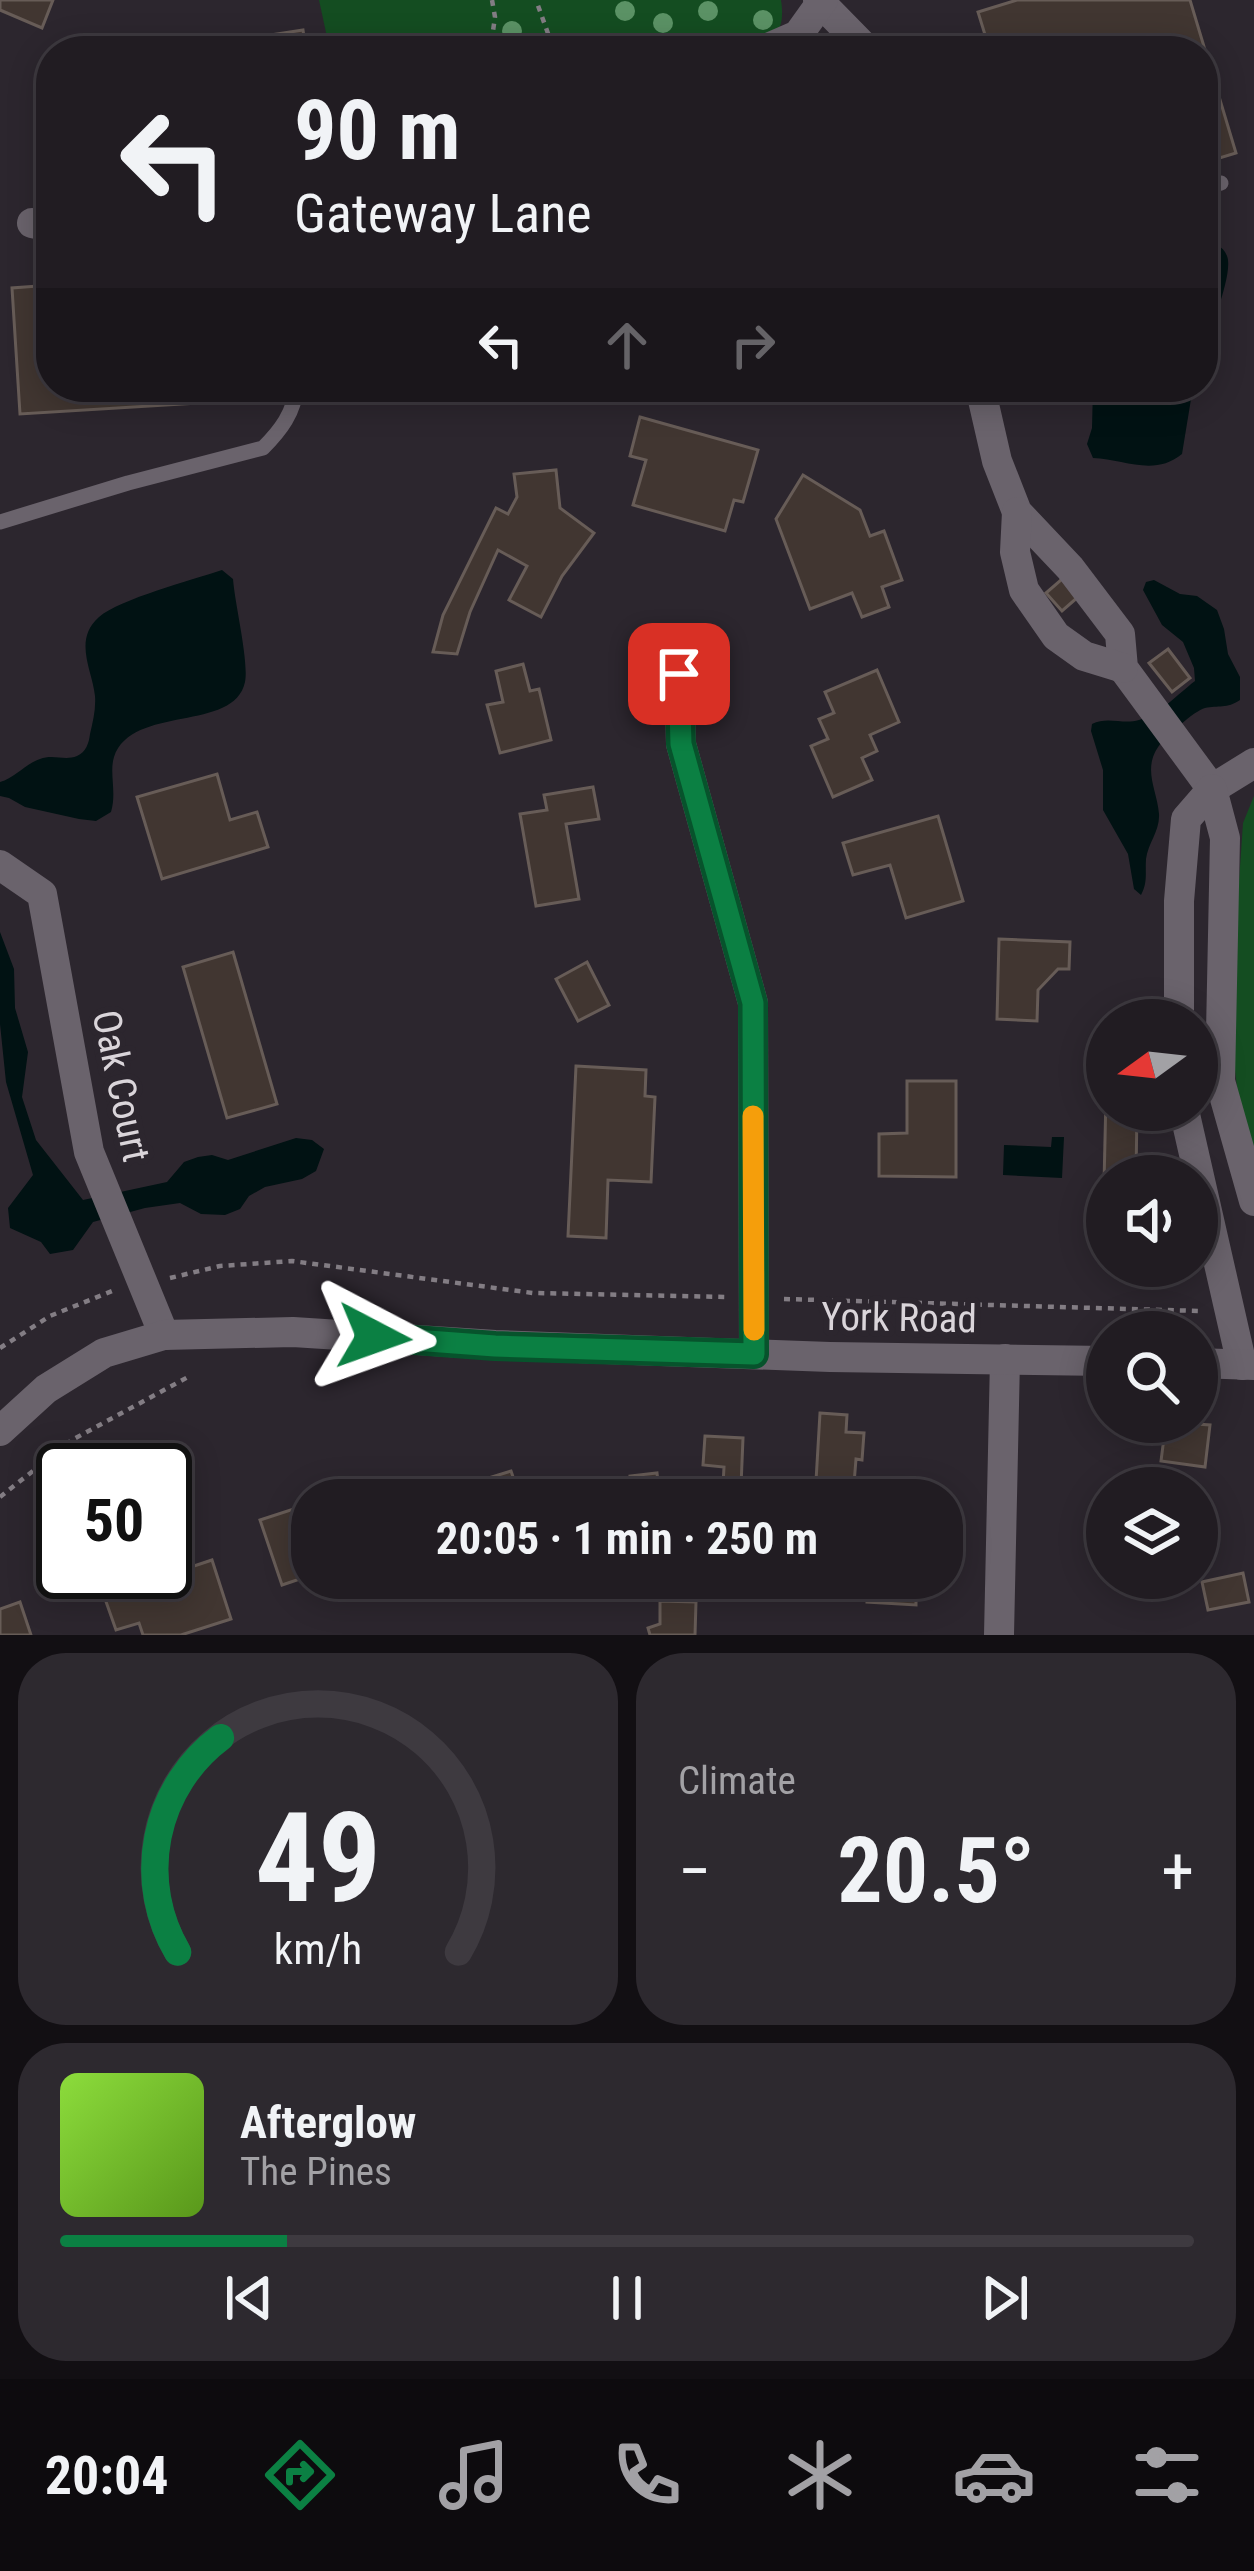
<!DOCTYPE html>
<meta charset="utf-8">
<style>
:root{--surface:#211c22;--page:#2d292f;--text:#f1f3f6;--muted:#a2a1a5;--line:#3e3a40;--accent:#0b8043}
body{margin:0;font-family:"Roboto Condensed",sans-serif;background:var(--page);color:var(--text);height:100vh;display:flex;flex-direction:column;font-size:45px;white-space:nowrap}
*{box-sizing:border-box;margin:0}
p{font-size:39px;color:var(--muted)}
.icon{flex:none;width:66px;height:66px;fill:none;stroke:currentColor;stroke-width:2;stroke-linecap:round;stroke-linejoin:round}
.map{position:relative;height:1635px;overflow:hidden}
.drawer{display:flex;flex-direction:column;gap:18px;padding:18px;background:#120f13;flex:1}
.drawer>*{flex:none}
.top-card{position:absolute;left:36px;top:36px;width:1182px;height:366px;border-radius:48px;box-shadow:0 6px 30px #0003,0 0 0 3px var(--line);background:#211c22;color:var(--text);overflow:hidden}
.needle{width:78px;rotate:255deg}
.tools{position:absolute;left:1086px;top:999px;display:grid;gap:24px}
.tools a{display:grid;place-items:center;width:132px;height:132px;border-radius:50%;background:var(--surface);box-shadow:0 6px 30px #0003,0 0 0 3px var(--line);font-size:60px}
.speed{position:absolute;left:36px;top:1443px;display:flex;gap:24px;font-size:60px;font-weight:700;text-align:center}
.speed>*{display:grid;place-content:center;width:156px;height:156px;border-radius:50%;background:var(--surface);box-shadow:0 6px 30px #0003,0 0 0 3px var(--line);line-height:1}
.speed .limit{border:6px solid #111;border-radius:18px;background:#fff;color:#111}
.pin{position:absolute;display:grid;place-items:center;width:102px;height:102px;color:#fff;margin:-51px;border-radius:24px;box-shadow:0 6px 18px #0006}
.me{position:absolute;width:132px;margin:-66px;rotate:94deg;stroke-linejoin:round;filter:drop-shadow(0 0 9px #0008)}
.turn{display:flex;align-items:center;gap:42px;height:252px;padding:0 60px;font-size:54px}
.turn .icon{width:156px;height:156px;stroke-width:2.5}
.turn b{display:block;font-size:84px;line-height:102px}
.lanes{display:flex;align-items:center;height:114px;padding:0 60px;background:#0003;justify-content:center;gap:60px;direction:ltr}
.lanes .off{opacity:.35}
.big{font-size:90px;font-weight:700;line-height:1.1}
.drawer .tile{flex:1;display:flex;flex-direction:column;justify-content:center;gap:18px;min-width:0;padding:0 42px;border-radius:48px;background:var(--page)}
.drawer .dial{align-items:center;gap:0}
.dial svg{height:312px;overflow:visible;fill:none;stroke:var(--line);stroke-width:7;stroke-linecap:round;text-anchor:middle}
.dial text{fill:var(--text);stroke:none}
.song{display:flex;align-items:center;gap:36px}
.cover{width:144px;height:144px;border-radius:18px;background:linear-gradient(135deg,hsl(90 70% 55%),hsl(90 70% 35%))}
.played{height:12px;border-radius:6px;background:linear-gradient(90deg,var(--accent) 20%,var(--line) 20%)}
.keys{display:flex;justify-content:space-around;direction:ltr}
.heat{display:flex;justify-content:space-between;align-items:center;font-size:66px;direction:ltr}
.drawer .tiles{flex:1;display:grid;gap:18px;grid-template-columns:1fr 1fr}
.tile:last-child{grid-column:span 2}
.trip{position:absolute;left:291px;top:1479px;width:672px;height:120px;border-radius:48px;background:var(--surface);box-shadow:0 6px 30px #0003,0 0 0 3px var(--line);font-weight:700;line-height:120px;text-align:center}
.menu{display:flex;height:192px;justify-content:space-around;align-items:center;background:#0d0b0e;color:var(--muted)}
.menu .icon{width:84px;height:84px}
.menu .active{color:var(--accent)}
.menu b{font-size:54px;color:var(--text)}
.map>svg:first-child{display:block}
</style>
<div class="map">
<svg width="1254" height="1635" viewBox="0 0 1254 1635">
<rect width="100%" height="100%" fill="#2c262e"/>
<g fill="#144d21">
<path d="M319,0H781C786,33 774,39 745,51H330Z"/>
<path d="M1254,796V1165L1237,1087L1232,1046V985L1243,823Z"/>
</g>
<g fill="#011213">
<path d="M1203,242C1213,243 1223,245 1227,256C1234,273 1209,333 1203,352Z"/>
<path d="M1093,387H1193L1182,454C1154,477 1124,459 1093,458L1087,444L1092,428Z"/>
<path d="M222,570L233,579C235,605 249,661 245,682C234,733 132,704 114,757C109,773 117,792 111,812L96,821L79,819L25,807L9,798L0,796V782C15,778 25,764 40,759C53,754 65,761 77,756C86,752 89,743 90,734C93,721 96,709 95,696C92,669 73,640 99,617C120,599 192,580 222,570Z"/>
<path d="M1154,580L1180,594L1197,596L1217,610L1224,629L1228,654L1240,677V700C1227,709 1218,705 1205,708C1194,711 1168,735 1161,743C1141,768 1157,788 1159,814C1160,831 1148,843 1146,859C1145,873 1148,882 1141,895L1134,889L1128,854L1103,810V770L1091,731L1092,724C1108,716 1123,725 1139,720C1159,715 1179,693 1195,681L1194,668L1183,642L1162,625L1143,590L1146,582Z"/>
<path d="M0,932L14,969L15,1008L28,1052L22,1097L36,1140L83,1200L167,1182L184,1162L198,1157L212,1155L228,1160L296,1138L312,1140L324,1149L316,1171L302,1179L265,1187L249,1196L240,1209L225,1215L201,1214L180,1203L145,1208L93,1222L73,1250L50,1254L41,1242L10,1228L8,1208L33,1175L6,1082L0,1024Z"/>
<path d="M1052,1137H1064L1062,1178L1003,1175L1004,1145L1051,1147Z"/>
</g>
<g fill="#413631" stroke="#675c57" stroke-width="3">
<path d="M0,0H53L42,28L0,10Z"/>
<path d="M1017,0H1190L1236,153L1203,163V51H990L978,12Z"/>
<path d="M303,30L306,51H168Z"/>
<path d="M51,285V387H264L265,399L20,414L12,288Z"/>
<path d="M640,417L758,450L743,502L734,500L725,531L633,505L646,460L630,456Z"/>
<path d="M556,470L560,508L594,533L562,576L541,617L509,600L527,566L498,550L470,612L457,654L433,652L443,615L496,508L508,514L517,497L514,474Z"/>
<path d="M803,475L860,510L870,536L884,531L902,580L882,587L889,607L862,617L852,593L810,609L776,519Z"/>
<path d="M1062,579L1078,597L1062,611L1046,593Z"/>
<path d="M1168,649L1190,678L1172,692L1149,663Z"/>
<path d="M523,664L530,691L539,689L551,740L500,753L487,705L503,702L496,671Z"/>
<path d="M877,670L899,722L870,735L877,751L862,758L872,780L833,797L811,746L828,739L819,719L834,713L825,692Z"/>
<path d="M217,774L230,820L257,812L268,847L162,879L137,797Z"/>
<path d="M593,787L599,819L566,824L579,899L536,906L520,814L547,810L544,795Z"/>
<path d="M938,816L963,901L906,918L890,865L853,875L843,843Z"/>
<path d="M999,939L1070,942L1069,969H1058L1038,990L1037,1021L997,1019Z"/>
<path d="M233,952L277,1104L227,1118L183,967Z"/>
<path d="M587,962L609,1005L578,1021L556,979Z"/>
<path d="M576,1066L646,1070L645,1096L655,1097L651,1182L608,1180L606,1238L568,1236Z"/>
<path d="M907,1081H956V1177L879,1176V1134L907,1133Z"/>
<path d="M1106,1096L1107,1110H1137L1136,1176H1107V1184H1104Z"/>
<path d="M820,1413L847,1415L846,1432L864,1433L862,1460L856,1459L854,1484L816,1481Z"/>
<path d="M1166,1422L1210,1425L1205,1467L1161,1461Z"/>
<path d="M705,1436L743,1438L741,1486L723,1485L724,1467L703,1465Z"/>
<path d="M511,1471L521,1500H451L485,1489L482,1480Z"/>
<path d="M657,1473L660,1500H589L632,1495L630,1476Z"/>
<path d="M779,1486L802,1488L801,1500H779Z"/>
<path d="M312,1503V1575L282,1585L260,1520Z"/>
<path d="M212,1560L231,1619L181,1635H143L139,1623L116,1630L104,1596Z"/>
<path d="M1243,1573L1249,1602L1208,1610L1202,1582Z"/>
<path d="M595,1578H619L620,1586L597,1589Z"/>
<path d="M868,1580L916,1583V1605L867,1602Z"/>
<path d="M660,1601L696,1602L695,1635H650L648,1628L660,1624Z"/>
<path d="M20,1602L31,1635H0V1609Z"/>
</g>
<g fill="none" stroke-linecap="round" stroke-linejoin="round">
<g stroke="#837d84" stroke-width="4.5" stroke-dasharray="6 6" stroke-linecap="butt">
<path d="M492,0L495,17L493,31L500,43L513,51"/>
<path d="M535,50L550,39L536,0"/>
<path d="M517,51H535"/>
<path d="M170,1278L220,1266L292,1261L533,1293L725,1297"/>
<path d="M784,1299L1199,1311"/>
<path d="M0,1348L50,1316L112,1291"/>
<path d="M0,1497L72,1440L188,1377"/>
</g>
<g stroke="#6a636c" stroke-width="15">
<path d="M1203,188L1221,183"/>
<path d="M0,522L128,483L263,448C280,431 295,412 296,387"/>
</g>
<g stroke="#6a636c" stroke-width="30">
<path d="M818,0L868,51"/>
<path d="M761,51L798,35L823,0"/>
<path d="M32,223L51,227"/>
<path d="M980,387L997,461L1017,512L1070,568L1120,634L1123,668L1212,789L1254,763"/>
<path d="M1017,512L1015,552L1024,590L1056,636L1084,656L1123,668"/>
<path d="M679,674L681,744L753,1003L754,1354"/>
<path d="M0,865L42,894L89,1152L164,1335"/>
<path d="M1179,1020V901L1186,819L1212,789L1225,838L1220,1081L1254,1201"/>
<path d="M1184,1110L1242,1365"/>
<path d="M999,1635L1005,1359"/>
</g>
<g stroke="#6a636c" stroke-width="30">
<path d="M1197,1363L1254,1365"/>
<path d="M0,1431L46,1389L104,1353L164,1335L293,1332L495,1345L830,1357L1107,1361"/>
</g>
</g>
<g fill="#5b9265">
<circle cx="625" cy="11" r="10"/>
<circle cx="708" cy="11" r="10"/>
<circle cx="763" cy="20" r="10"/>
<circle cx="663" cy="23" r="10"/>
<circle cx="512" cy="31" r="10"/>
</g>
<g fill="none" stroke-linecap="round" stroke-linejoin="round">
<g stroke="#07532c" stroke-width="30">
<path id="route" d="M374,1337L495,1346L754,1354L753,1003L681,744L679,674"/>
</g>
<use href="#route" stroke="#0b8043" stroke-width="21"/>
<path stroke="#f59e0b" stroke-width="21" d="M753,1116L754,1330"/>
</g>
<g text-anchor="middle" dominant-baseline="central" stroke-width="12" stroke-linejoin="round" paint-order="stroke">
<g font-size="39" fill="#dad5da" stroke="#2c262e">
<text transform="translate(121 1086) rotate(78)">Oak Court</text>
<text transform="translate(899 1318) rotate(1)">York Road</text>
</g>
</g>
</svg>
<div class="tools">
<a><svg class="needle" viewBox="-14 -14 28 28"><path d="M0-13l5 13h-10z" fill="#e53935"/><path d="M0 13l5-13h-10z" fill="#a2a1a5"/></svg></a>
<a><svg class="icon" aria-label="sound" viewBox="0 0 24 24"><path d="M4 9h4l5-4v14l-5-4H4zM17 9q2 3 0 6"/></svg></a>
<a><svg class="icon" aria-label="search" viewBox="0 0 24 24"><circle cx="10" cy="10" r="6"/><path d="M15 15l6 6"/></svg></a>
<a><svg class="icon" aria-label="layers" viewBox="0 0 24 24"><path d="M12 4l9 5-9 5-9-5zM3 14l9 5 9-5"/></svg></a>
</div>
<div class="speed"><div class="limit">50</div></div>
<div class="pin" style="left:679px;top:674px;background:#d93025"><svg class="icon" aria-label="arrive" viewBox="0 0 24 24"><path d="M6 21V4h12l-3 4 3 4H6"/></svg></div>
<svg class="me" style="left:374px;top:1337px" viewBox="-20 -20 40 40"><path d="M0-17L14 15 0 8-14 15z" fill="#0b8043" stroke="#fff" stroke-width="4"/></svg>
<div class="trip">20:05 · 1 min · 250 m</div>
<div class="top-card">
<div class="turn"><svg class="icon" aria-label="left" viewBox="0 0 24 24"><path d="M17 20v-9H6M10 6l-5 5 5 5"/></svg><div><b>90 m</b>Gateway Lane</div></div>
<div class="lanes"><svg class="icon" aria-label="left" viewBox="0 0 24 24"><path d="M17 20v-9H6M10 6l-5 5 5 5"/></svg><svg class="icon off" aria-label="ahead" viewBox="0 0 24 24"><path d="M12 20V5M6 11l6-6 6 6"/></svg><svg class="icon off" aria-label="right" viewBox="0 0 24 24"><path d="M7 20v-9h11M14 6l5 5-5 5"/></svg></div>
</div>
</div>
<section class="drawer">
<div class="tiles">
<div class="tile dial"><svg viewBox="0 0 100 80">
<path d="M14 69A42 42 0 1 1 86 69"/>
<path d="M14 69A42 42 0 0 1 25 14" stroke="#0b8043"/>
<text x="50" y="56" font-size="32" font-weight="700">49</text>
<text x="50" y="72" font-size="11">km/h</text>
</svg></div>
<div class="tile"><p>Climate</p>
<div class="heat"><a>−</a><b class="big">20.5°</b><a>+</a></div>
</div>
<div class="tile">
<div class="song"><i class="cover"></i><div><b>Afterglow</b><p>The Pines</p></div></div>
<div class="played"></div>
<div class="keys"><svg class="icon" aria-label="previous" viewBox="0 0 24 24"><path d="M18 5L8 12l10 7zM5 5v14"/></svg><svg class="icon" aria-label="pause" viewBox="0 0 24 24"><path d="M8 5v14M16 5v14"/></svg><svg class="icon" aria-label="next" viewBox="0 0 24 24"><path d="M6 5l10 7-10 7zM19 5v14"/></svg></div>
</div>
</div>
</section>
<nav class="menu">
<b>20:04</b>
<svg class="icon active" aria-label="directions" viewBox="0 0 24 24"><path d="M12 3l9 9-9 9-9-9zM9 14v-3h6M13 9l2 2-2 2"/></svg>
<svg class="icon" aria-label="music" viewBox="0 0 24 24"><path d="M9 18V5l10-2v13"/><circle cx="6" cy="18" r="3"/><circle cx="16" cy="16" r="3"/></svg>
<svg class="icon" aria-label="phone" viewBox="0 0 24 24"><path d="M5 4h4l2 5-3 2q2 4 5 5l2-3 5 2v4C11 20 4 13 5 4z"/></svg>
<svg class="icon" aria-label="climate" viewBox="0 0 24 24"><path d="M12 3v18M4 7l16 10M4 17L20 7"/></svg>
<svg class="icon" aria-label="car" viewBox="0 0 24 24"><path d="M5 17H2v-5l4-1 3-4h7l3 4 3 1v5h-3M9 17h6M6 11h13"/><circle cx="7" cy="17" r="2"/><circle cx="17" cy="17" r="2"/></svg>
<svg class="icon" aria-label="filters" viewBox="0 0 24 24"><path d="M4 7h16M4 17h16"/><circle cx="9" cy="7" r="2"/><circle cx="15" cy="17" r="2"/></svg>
</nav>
